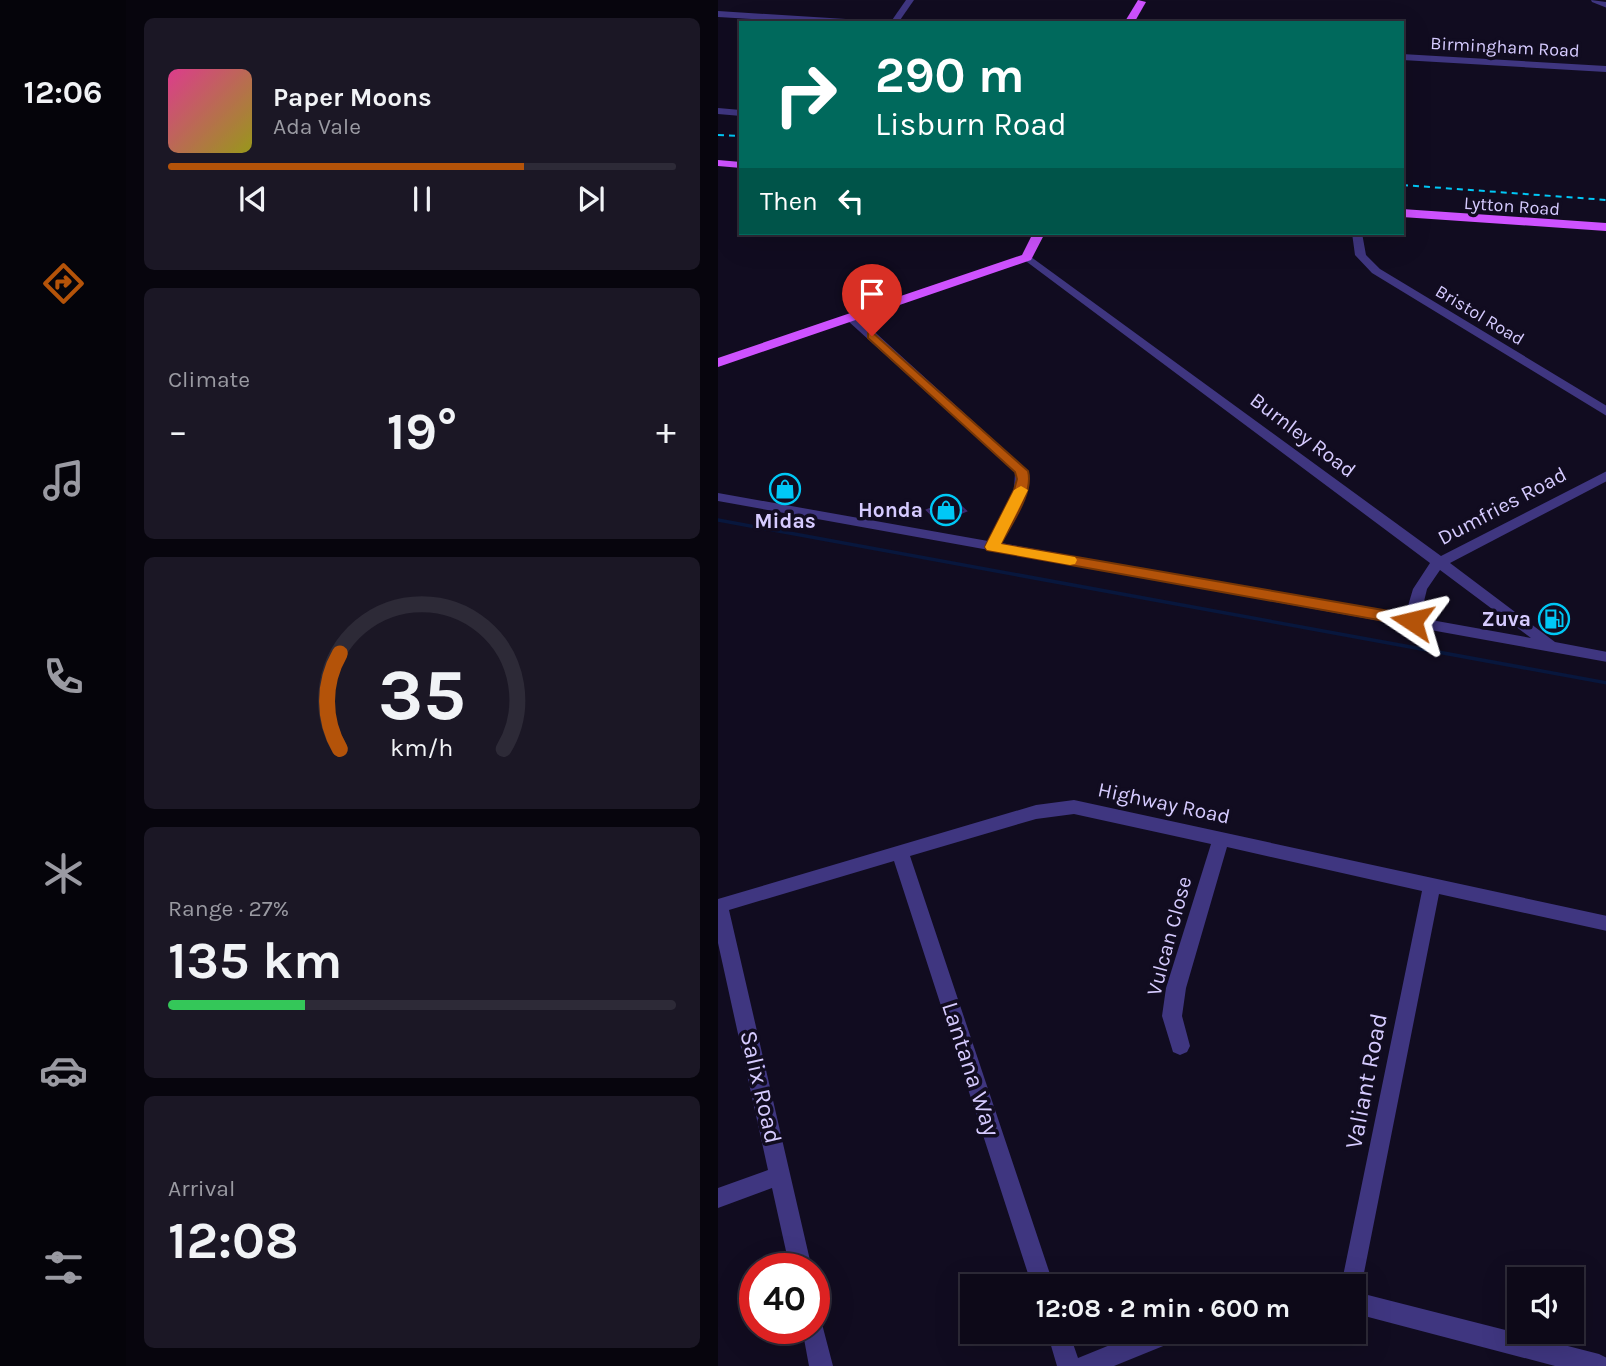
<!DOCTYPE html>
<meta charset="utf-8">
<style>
:root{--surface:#0d0918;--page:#1b1725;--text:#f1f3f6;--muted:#9a9aa2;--line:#2d2a37;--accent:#b45309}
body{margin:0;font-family:Karla,sans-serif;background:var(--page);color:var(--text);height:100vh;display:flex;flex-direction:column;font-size:26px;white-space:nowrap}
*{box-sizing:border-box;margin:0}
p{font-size:23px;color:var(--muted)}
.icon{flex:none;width:38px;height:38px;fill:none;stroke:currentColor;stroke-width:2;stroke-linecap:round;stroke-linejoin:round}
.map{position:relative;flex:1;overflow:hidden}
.side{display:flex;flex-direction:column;gap:18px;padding:18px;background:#07050d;width:592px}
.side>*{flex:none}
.top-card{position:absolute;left:21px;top:21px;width:665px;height:214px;border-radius:0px;box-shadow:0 7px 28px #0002,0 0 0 2px var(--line);background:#00695c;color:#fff;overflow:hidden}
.tools{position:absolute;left:789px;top:1267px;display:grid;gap:14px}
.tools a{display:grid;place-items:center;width:77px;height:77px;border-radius:0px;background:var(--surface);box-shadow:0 7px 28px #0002,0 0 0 2px var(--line);font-size:35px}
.speed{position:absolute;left:21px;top:1253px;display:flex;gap:14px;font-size:35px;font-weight:700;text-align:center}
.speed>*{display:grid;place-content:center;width:91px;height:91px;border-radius:50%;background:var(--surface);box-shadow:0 7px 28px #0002,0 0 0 2px var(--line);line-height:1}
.speed .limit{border:10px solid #d22;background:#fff;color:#111}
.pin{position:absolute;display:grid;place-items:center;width:60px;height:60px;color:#fff;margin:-72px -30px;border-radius:50% 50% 50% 0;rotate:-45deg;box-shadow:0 0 7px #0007}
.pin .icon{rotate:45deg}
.me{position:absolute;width:77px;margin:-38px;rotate:280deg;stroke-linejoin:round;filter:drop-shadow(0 0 5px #0008)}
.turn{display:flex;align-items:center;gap:24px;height:147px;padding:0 21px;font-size:32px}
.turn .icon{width:91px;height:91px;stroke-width:2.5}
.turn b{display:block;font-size:49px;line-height:60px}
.then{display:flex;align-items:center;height:66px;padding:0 21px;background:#0003;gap:14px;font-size:26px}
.big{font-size:52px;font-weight:700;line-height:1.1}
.side .card{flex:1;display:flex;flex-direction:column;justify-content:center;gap:10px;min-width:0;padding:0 24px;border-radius:10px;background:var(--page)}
.side .dial{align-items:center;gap:0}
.dial svg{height:182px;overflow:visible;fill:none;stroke:var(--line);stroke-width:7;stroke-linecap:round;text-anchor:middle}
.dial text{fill:var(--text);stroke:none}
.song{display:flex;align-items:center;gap:21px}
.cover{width:84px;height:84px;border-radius:10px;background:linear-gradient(135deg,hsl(330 70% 55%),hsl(60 70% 35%))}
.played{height:7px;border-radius:4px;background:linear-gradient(90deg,var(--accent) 70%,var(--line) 70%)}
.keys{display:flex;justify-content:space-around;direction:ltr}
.heat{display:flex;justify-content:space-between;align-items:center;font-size:38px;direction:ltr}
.charge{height:10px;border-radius:5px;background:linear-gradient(90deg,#34c759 27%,var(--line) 0)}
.trip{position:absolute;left:242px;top:1274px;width:406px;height:70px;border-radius:0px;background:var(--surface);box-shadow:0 7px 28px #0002,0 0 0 2px var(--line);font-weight:700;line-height:70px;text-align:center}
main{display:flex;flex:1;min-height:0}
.menu{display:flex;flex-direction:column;width:126px;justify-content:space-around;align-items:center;background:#05040a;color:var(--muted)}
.menu .icon{width:49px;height:49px}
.menu .selected{color:var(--accent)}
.menu b{font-size:32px;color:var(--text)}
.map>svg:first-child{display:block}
</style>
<main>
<nav class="menu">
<b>12:06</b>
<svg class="icon selected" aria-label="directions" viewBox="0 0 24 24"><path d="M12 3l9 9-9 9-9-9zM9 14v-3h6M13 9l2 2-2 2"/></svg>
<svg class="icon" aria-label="music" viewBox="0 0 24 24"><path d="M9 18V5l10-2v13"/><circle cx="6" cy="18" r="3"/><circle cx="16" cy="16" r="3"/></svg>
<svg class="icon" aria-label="phone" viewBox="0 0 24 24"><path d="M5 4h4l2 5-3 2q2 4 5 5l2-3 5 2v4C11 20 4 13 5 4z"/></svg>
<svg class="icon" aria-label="climate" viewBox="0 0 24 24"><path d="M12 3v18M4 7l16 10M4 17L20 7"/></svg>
<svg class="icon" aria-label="car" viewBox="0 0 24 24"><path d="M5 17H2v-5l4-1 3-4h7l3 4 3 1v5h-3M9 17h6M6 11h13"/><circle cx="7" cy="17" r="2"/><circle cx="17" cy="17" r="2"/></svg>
<svg class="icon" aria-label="filters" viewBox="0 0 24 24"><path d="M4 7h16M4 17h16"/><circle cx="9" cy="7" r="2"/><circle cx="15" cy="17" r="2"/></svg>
</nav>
<section class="side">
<div class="card">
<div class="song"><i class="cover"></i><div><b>Paper Moons</b><p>Ada Vale</p></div></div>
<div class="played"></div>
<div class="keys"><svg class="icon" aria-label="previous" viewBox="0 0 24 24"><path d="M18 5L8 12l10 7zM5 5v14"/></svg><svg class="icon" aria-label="pause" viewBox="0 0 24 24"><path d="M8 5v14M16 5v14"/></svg><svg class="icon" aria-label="next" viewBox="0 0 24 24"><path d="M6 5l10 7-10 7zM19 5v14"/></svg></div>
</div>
<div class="card"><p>Climate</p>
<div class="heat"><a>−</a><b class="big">19°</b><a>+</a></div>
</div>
<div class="card dial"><svg viewBox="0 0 100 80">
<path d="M14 69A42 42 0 1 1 86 69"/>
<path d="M14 69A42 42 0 0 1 14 27" stroke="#b45309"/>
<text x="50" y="56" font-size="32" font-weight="700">35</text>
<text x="50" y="72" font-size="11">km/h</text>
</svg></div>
<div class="card"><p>Range · 27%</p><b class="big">135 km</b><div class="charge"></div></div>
<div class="card"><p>Arrival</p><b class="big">12:08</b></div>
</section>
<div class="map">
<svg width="889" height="1366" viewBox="0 0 889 1366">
<rect width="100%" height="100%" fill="#110c20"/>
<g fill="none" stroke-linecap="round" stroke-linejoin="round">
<path stroke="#08173d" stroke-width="3.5" d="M0,520L889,683"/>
</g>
<path fill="#241842" stroke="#3d296e" stroke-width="2" d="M235,499L248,511L221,522L209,510Z"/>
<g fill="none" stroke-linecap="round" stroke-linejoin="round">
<g fill="#3f3680" fill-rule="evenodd">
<path d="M188,0H196L180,23H172Z"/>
<path d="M873,0L889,2V8L874,2Z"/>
<path d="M0,11L144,20L148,23H99L0,17Z"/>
<path d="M684,54L889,66V72L684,60Z"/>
<path d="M0,108L23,110V116L0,114Z"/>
<path d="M634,233H644L648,255L662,269L889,406V416L654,273L637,255Z"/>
<path d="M309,254L723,556L889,471V481L732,563L837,642L889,652V662L0,501V493L270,541L296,490L297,472L130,321L128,318L134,314L138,315L310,471C316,494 293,523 283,543L687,616L695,589L712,563L305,259L303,257ZM722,570L813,638L702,618L709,589Z"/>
<path d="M356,800L889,916V931L721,894L642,1293L881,1354L889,1358V1366H837L635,1313V1286H623L704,891L509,847L468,988L464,1016L472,1046L469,1052L462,1055L455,1052L444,1016L448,988L493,844L356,814L318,819L192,856L336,1286H314L176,861L11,910L94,1269H72L54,1188L0,1208V1188L50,1170L0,943V899L318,805Z"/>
<path d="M96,1317L103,1320L115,1366H91L84,1328H96Z"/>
<path d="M329,1332H351L360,1358L424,1332H463L460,1340L396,1366H339Z"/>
</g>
<g fill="#ce52ff" fill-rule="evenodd">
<path d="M420,0L428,2L416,23H406Z"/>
<path d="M0,160L23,162V168L0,166Z"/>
<path d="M684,209L889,223V231L684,217Z"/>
<path d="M315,233H327L313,260L0,367V358L304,255Z"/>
</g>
<g stroke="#00c8f6" stroke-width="2" stroke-dasharray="6 5" stroke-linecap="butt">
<path d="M0,135L23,136"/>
<path d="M684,185L889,200"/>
</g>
</g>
<path fill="#b45309" stroke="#753606" stroke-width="2" d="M154,332L310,471C316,493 293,524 283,544L694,615L702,621L694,626L269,550L267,547L296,490L299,479L297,472L150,338V333Z"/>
<path fill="#f59e0b" d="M303,486L310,490L283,544L357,557L359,560L357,564L352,565L269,550L267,547L296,490Z"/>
<defs>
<g id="shop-ring" transform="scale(1.575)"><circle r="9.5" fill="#110c20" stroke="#00c8f6" stroke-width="1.5"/><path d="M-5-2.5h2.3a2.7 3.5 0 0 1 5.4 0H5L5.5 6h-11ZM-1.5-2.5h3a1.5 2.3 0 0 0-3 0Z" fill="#00c8f6"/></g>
<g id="fuel-ring" transform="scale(1.575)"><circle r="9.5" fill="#110c20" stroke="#00c8f6" stroke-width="1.5"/><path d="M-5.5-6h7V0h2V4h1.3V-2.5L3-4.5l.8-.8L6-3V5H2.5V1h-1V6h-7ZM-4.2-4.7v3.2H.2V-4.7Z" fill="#00c8f6"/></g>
</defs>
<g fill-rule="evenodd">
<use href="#shop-ring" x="67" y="489"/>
<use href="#shop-ring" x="228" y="510"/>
<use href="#fuel-ring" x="836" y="619"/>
</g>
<g text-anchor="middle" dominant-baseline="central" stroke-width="7" stroke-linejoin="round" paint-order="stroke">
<g font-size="18" fill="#d6cbff" stroke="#110c20">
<text transform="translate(787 47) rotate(3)">Birmingham Road</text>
<text transform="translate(794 206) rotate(4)">Lytton Road</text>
<text transform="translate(762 315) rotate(31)">Bristol Road</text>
</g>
<g font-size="21" fill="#d6cbff" stroke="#110c20">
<text transform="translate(585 435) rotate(37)">Burnley Road</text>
<text transform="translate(784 506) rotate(-28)">Dumfries Road</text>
<text transform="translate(446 803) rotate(12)">Highway Road</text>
<text transform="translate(451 936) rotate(-75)">Vulcan Close</text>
</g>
<g font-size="21" font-weight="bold" fill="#d6cbff" stroke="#110c20" text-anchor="end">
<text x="205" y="510">Honda</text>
<text x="67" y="521" text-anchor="middle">Midas</text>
<text x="813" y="619">Zuva</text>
</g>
<g font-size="24" fill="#d6cbff" stroke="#110c20">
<text transform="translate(253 1069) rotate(72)">Lantana Way</text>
<text transform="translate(648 1081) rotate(-79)">Valiant Road</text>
<text transform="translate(43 1087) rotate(77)">Salix Road</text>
</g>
</g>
</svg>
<div class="tools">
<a><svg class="icon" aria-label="sound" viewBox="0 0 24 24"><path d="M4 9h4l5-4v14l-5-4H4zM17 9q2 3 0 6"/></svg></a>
</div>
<div class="speed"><div class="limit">40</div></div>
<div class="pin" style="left:154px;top:336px;background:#d93025"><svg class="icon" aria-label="arrive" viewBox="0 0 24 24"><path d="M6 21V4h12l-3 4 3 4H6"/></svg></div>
<svg class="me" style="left:694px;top:621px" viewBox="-20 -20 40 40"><path d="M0-17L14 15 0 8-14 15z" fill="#b45309" stroke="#fff" stroke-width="4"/></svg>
<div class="trip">12:08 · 2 min · 600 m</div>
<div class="top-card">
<div class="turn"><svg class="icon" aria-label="right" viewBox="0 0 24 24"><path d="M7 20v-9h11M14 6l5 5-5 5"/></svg><div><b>290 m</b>Lisburn Road</div></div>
<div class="then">Then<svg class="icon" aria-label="left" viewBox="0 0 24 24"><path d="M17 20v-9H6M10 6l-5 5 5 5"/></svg></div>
</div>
</div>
</main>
